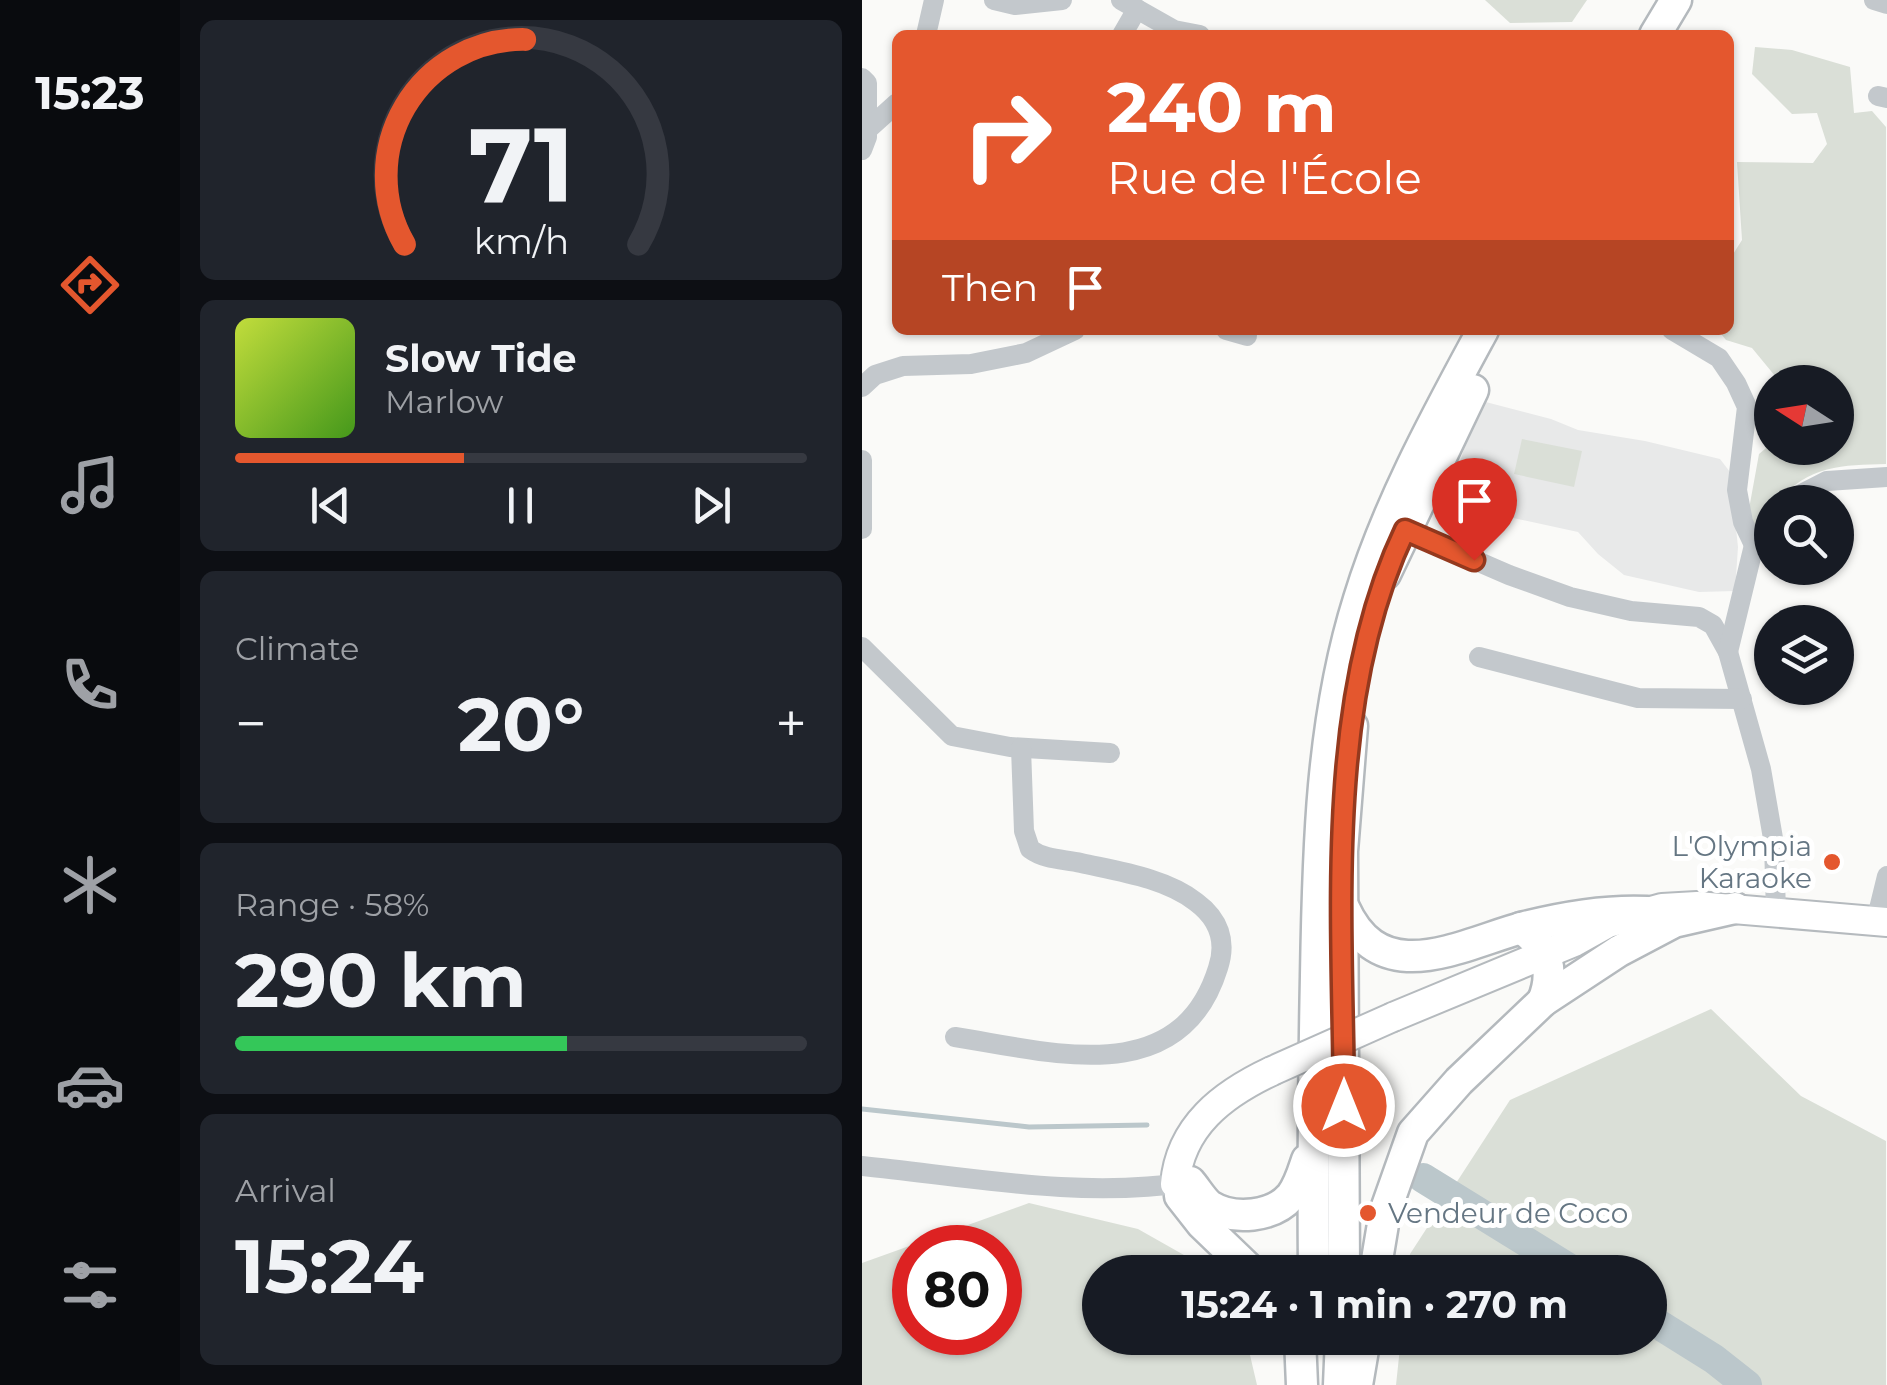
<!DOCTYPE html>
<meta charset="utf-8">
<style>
:root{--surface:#171b24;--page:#20242c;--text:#f1f3f6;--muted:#9ea1a6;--line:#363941;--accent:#e4572e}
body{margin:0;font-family:Montserrat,sans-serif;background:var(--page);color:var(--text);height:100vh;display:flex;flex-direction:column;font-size:38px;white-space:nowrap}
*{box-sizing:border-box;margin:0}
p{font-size:32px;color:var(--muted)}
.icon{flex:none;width:55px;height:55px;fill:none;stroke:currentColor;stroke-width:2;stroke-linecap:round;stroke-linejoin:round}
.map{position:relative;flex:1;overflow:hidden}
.side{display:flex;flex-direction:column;gap:20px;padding:20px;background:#0d0f14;width:682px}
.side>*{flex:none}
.top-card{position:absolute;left:30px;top:30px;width:842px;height:305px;border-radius:15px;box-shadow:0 2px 8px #0004;background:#e4572e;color:#fff;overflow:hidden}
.needle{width:65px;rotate:282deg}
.controls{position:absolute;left:892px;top:365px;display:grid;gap:20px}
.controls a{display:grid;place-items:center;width:100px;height:100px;border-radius:50%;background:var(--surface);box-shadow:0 2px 8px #0004;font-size:50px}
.speed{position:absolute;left:30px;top:1225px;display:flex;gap:20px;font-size:50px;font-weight:700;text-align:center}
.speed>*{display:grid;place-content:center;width:130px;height:130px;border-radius:50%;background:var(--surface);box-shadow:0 2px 8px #0004;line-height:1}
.speed .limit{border:15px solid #d22;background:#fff;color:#111}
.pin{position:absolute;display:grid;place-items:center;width:85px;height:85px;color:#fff;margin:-102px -42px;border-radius:50% 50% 50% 0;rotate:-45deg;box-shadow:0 0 10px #0007}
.pin .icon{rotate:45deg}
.me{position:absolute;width:110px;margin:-55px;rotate:0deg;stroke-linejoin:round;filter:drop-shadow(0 0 8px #0008)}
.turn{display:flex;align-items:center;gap:35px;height:210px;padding:0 50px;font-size:45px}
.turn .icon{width:130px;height:130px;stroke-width:2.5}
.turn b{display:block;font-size:70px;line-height:85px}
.then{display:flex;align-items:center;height:95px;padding:0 50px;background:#0003;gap:20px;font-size:38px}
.big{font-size:75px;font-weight:700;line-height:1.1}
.side .widget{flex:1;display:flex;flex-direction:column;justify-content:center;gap:15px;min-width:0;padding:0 35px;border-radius:15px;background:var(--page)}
.side .dial{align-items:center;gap:0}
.dial svg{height:260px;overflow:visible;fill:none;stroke:var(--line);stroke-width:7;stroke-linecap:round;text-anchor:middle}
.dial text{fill:var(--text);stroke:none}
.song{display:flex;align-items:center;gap:30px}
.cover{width:120px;height:120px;border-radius:15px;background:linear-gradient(135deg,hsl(70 70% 55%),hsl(100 70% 35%))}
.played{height:10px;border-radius:5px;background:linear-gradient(90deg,var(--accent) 40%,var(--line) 40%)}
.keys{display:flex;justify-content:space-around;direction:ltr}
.heat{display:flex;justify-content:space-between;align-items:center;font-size:55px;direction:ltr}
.charge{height:15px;border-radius:8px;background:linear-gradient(90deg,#34c759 58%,var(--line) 0)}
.trip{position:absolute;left:220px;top:1255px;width:585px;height:100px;border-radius:50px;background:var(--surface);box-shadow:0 2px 8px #0004;font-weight:700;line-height:100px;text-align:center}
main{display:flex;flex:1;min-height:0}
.menu{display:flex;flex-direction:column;width:180px;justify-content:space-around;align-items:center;background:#090b0e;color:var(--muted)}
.menu .icon{width:70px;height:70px}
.menu .active{color:var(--accent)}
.menu b{font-size:45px;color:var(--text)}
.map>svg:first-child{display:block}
</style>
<main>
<nav class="menu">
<b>15:23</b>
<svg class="icon active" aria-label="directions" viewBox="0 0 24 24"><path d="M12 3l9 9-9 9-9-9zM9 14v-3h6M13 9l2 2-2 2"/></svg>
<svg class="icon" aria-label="music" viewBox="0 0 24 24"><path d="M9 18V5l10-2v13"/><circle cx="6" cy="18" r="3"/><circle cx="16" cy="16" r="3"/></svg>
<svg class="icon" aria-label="phone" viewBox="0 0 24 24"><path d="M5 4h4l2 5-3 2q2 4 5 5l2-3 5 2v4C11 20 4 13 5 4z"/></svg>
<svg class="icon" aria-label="climate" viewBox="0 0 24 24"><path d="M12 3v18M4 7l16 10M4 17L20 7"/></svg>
<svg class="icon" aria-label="car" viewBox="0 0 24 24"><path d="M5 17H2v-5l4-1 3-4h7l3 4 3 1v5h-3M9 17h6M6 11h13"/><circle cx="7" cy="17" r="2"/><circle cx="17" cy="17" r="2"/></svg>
<svg class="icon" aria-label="filters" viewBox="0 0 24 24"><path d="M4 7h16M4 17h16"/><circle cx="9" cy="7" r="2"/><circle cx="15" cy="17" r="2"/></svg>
</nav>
<section class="side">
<div class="widget dial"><svg viewBox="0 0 100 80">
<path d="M14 69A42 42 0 1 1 86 69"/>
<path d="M14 69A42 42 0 0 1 51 6" stroke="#e4572e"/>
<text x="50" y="56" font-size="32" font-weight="700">71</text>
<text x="50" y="72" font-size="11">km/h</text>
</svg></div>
<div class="widget">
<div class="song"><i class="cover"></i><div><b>Slow Tide</b><p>Marlow</p></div></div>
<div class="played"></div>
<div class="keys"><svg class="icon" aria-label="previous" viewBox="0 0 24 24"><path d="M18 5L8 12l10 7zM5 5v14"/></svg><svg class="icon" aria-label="pause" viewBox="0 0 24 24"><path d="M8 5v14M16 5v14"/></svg><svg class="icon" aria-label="next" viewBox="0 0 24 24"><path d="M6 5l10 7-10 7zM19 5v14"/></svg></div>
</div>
<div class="widget"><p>Climate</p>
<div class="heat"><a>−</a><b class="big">20°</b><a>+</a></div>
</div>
<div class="widget"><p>Range · 58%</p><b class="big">290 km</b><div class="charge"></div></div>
<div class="widget"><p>Arrival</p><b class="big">15:24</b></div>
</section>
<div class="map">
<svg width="1025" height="1385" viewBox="0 0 1025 1385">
<rect width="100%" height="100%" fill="#fafaf8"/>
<path fill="#e8e9e9" d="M616,400L689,419L716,430L783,441L858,459L868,472L876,547L873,591L837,592L762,575L736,554L716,532L586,504Z"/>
<g fill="#dadfd7" fill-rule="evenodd">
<path d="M623,0H725L710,22L648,23Z"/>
<path d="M893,47L930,50L988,67L992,113L1010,111L1024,127V464C981,465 946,465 916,502H910V509L892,529L885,520L897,454L910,443V448H975V382H918L890,348L864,340L856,330H868V259L880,240L875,162L951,163L965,144L955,113L930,114L890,74Z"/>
<path d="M660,439L720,451L712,487L652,474Z"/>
<path d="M849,1009L939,1096L1024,1141V1385H534L539,1338H788V1272H546L548,1254L648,1100Z"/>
<path d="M167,1203L276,1229L352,1272H238V1338H384L395,1385H0V1263ZM52,1248H138V1332H52Z"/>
</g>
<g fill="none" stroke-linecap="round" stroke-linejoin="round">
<path stroke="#bbc7cb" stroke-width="5" d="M0,1109L167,1127L285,1125"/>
<g stroke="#bbc7cb" stroke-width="30">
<path d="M561,1178L713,1272"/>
<path d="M788,1319L852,1359L885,1385"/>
</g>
<g stroke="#b5babe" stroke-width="32">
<g id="major">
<path d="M531,1017L712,942L746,923L800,908L835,906L1025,922"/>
<path d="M313,1184C318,1126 361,1094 410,1071"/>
</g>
</g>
<g stroke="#b4b9bd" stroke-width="35">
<g id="highway">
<path d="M793,35L814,0"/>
<path d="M523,574L611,390"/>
<path d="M482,908C520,992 599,944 663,927C703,917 743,910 785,912"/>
<path d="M659,928C686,946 693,972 681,1001"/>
<path d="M328,1182C334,1189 341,1201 348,1206C372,1221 411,1217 429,1196C437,1186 441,1172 445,1160"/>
<path d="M318,1196L340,1224L390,1272"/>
<path d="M452,1272C451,1173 452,1075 454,976C456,850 459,720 497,599C526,504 574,417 621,330"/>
<path d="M482,1272L480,851L490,726"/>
<path d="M513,1272L523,1212L551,1133L597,1081L681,1001L757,951L812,922L873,908"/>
<path d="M438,1338L440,1385"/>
<path d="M477,1385L479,1338"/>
<path d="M495,1385L503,1338"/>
</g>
</g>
<g stroke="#c3c8cc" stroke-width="20">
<path d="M132,0L153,5L200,0"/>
<path d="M259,0L312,30L338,35"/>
<path d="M1012,0L1025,4"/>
<path d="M64,35L72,0"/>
<path d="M260,35L275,9"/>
<path d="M0,78L5,83V137L0,150"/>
<path d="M1016,96L1025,98"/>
<path d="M5,130L35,103"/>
<path d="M364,330L385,336"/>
<path d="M810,330L857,358L874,383L885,407L875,490L881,522L892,545"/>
<path d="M0,387L13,375L41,366L109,364L164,353L213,330"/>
<path d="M0,460V529"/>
<path d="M924,502L965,481L1025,477"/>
<path d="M543,530L647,575L708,597L769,611L837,617L851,625L866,652L899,769L912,844L914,913"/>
<path d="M0,647L90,736L148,747L248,753"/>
<path d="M866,652L892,545L910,516"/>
<path d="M617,657L776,698L880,699"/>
<path d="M1014,921L1025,876"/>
<path d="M93,1037C189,1052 318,1091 356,968C365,941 357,919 334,902C304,878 255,871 219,863C201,859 183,860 168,849L162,831L159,748"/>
<path d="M0,1166C108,1177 218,1199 327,1182"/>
</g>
<use href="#major" stroke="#fff" stroke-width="28"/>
<use href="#highway" stroke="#fff" stroke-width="30"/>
<g stroke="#b5babe" stroke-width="32" stroke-linecap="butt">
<path id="major-bridge" d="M410,1071L531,1017"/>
</g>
<use href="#major-bridge" stroke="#fff" stroke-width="28"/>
</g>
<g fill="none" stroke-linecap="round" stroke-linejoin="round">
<g stroke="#94391e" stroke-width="25">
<path id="route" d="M482,1106C481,920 461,702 543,530L612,560"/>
</g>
<use href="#route" stroke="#e4572e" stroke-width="18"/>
</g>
<g fill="#e4572e" stroke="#fff" stroke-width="4">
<circle cx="970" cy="862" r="10"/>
<circle cx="506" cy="1213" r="10"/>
</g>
<g text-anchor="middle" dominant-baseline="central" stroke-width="10" stroke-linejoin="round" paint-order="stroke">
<g font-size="28" fill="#657683" stroke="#fff" text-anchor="end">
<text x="950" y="846">L'Olympia<tspan x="950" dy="32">Karaoke</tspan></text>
<text x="526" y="1213" text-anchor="start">Vendeur de Coco</text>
</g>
</g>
</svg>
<div class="controls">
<a><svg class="needle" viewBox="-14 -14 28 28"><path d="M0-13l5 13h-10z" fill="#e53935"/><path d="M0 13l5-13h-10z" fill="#9ea1a6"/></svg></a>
<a><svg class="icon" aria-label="search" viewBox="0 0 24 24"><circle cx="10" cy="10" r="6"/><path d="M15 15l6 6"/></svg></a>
<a><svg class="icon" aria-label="layers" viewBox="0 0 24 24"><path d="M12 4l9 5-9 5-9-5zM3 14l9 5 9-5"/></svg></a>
</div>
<div class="speed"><div class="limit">80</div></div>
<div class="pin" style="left:612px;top:560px;background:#d93025"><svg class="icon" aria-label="arrive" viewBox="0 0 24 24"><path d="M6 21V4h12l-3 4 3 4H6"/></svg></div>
<svg class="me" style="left:482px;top:1106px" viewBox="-20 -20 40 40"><circle r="17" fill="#e4572e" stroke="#fff" stroke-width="3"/><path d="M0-11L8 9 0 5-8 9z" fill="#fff"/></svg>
<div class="trip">15:24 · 1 min · 270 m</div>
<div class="top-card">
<div class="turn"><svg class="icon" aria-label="right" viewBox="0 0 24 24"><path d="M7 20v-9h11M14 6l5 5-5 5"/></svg><div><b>240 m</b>Rue de l'École</div></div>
<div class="then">Then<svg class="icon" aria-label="arrive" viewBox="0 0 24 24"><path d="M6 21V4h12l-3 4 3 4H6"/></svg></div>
</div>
</div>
</main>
